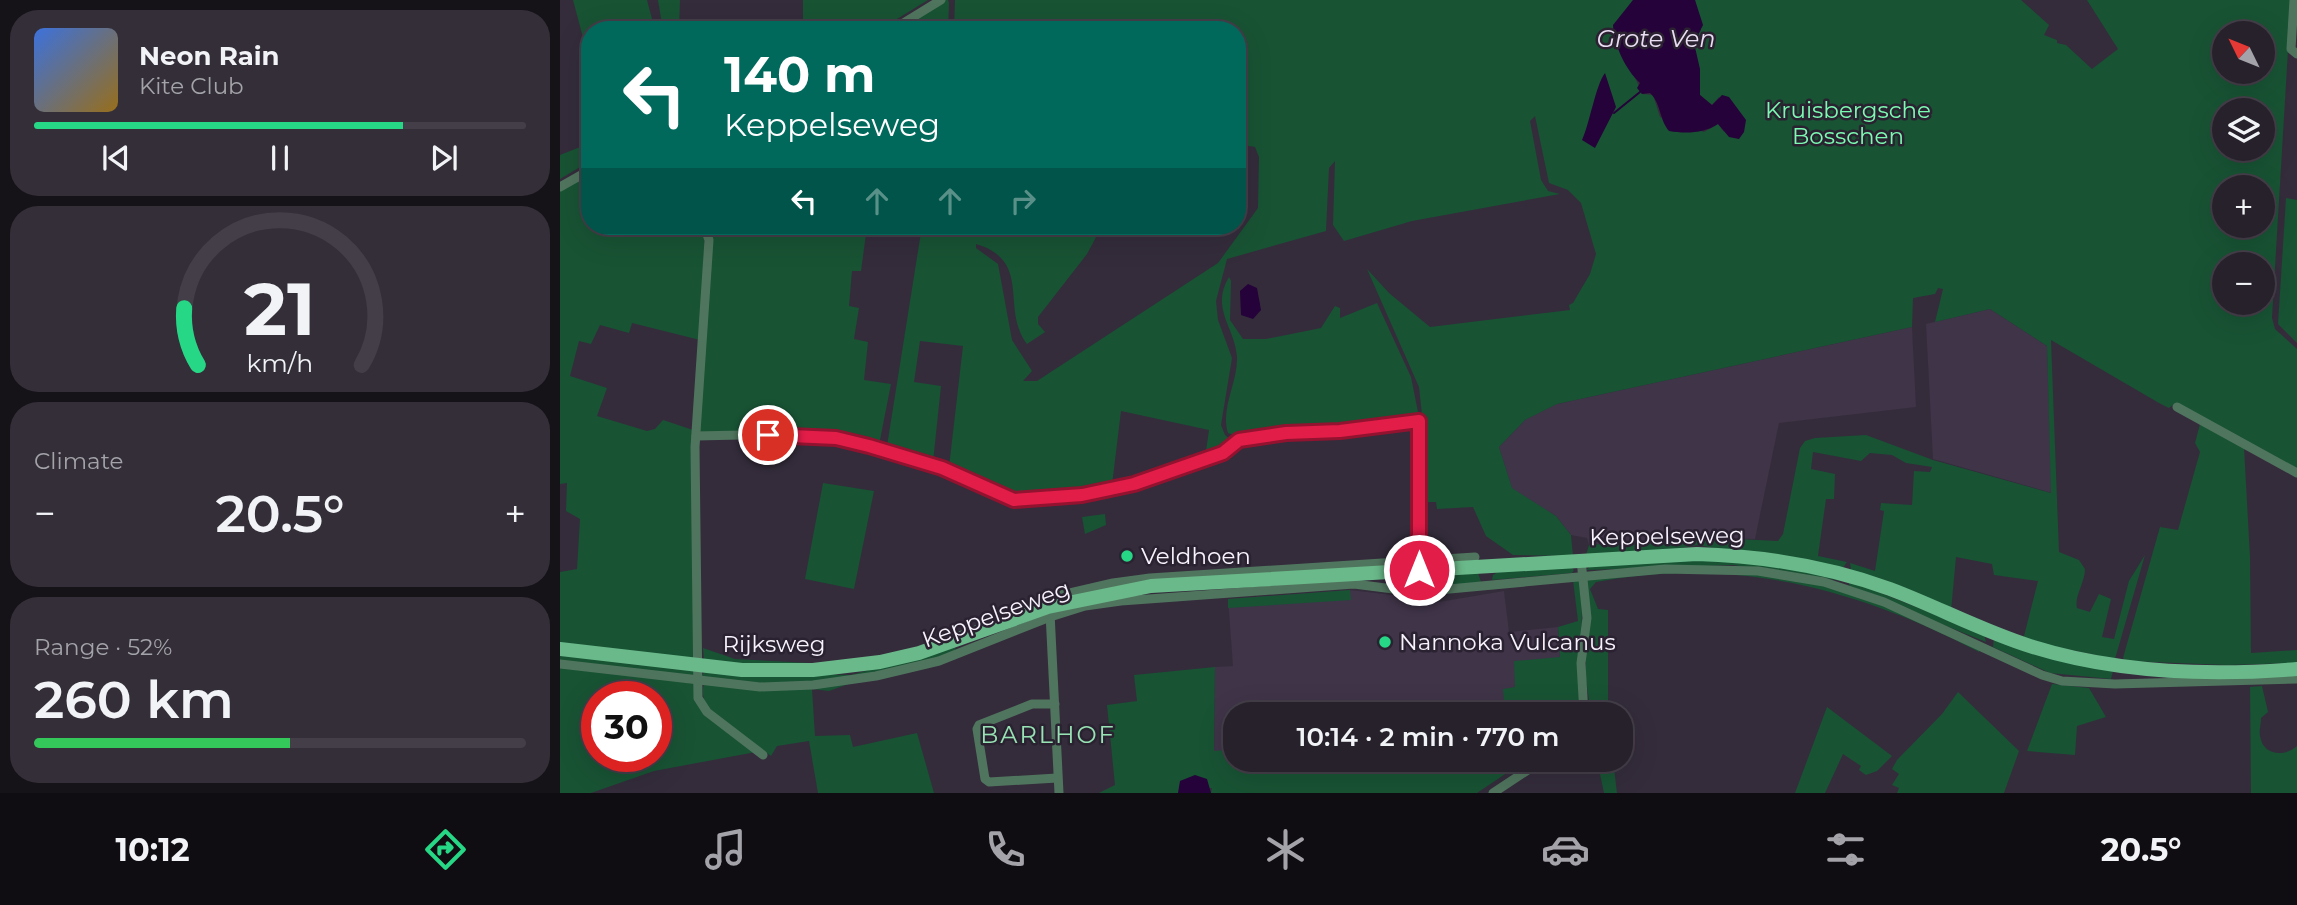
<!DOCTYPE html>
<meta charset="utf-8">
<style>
:root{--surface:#27212c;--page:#332e38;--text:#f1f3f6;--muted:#a4a3a9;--line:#433e48;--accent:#26d886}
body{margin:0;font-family:Montserrat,sans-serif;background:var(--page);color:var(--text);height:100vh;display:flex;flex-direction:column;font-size:26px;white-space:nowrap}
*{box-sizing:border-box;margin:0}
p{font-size:23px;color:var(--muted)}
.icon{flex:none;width:38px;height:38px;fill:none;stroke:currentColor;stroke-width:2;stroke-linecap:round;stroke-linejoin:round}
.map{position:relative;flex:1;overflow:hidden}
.panel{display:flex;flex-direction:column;gap:10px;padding:10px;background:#151218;width:560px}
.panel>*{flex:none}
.guide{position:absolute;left:21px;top:21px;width:665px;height:214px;border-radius:28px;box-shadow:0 7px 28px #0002,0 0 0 2px var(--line);background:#00695c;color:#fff;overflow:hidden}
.needle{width:46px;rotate:313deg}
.buttons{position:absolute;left:1652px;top:21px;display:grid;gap:14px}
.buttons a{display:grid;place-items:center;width:63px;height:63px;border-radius:50%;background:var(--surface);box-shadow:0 7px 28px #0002,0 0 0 2px var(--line);font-size:35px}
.speed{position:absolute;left:21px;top:681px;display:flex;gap:14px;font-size:35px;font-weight:700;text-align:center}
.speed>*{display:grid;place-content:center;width:91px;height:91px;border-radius:50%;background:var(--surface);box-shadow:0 7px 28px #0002,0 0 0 2px var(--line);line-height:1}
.speed .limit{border:10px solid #d22;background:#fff;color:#111}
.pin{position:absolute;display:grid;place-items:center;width:60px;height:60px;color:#fff;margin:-30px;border:4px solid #fff;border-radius:50%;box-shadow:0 2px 7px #0007}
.me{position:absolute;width:77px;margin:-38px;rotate:0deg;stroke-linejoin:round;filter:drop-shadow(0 0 5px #0008)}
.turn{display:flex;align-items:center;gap:24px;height:147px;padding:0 28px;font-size:32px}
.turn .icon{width:91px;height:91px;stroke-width:2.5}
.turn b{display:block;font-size:49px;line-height:60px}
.lanes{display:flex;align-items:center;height:66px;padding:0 28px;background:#0003;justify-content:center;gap:35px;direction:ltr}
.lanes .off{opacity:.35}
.big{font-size:52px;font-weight:600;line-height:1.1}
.panel .widget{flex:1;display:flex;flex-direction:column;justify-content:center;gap:10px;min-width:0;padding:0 24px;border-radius:28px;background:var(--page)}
.panel .dial{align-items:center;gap:0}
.dial svg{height:182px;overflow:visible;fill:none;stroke:var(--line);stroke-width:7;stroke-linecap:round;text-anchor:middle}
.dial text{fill:var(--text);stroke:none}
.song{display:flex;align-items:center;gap:21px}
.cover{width:84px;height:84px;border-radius:10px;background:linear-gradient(135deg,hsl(220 70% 55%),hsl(40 70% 35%))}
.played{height:7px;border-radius:4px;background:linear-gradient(90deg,var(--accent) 75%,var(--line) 75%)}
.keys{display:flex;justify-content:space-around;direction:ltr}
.heat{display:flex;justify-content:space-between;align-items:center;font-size:38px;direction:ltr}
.charge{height:10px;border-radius:5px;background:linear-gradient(90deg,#34c759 52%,var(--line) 0)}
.trip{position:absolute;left:663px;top:702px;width:410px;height:70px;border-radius:28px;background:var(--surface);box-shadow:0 7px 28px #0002,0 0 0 2px var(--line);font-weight:600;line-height:70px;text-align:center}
.tab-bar{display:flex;height:112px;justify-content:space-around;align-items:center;background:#100d12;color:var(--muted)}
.tab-bar .icon{width:49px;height:49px}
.tab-bar .on{color:var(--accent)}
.tab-bar b{font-size:32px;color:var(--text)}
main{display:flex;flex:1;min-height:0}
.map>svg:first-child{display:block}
</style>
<main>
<section class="panel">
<div class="widget">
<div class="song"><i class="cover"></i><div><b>Neon Rain</b><p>Kite Club</p></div></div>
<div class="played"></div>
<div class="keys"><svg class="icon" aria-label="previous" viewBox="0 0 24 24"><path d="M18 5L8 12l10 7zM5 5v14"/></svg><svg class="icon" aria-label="pause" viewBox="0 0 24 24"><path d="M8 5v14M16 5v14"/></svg><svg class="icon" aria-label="next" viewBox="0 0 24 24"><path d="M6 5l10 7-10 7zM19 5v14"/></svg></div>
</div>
<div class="widget dial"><svg viewBox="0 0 100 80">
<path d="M14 69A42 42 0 1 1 86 69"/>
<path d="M14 69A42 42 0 0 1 8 44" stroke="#26d886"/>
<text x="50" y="56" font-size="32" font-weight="700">21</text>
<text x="50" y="72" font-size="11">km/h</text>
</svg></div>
<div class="widget"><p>Climate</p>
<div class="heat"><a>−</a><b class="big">20.5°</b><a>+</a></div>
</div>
<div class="widget"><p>Range · 52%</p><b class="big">260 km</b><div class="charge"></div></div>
</section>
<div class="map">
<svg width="1737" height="793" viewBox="0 0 1737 793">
<rect width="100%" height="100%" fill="#342c3b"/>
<g fill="#3f3448">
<path d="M1430,309L1487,346L1492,493L1373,459L1366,324Z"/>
<path d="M1352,327L1356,407L1219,423L1195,539L1136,537L1029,545L1027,538L1011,535L996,516L952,489L939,447L965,420L997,404Z"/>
<path d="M790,590L866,599L867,604L944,591L949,632L998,627L1000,657L955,688L944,690L945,714H676L675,749L654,752L655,667L673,666L668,599Z"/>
<path d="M859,760H915L874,772Z"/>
</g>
<g fill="#185334" fill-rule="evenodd">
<path d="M13,0H87L95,30H30V44L25,45Z"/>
<path d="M98,0H120L119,30H103Z"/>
<path d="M243,0H368L319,30H243Z"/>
<path d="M380,0H388L389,3L388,30H331Z"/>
<path d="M395,0H1073L1053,29C1057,54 1075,72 1082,94L1093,95L1100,117L1144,132L1158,124L1164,132L1159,97L1152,105L1140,95L1134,51V43L1141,30L1135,0H1461L1489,25L1484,35L1497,40V43L1506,45L1532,69L1558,49L1527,0H1731L1712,318L1715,329L1737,349V471L1621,406L1614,404L1609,408L1599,403L1491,340L1499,552L1519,560L1525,569C1525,583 1514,596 1517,608L1530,612L1539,594L1551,599L1542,637L1554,639L1569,581L1585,555L1555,659L1463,640L1478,581L1434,575L1432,564L1396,557L1391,611L1291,570L1290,563L1315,571L1324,511L1320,510L1321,503L1352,505L1354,471L1370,472L1372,467L1346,463L1332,455L1310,453L1301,461L1253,452L1251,469L1275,474L1274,499H1266L1258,556L1287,562L1282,569L1137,545L1111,550L1026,555L1029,545L1136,537L1218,541L1223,534L1240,448L1245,441L1255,438L1306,435L1373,460L1491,493L1487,346L1430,309L1375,322L1383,289L1378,288L1375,294L1353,298L1352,327L997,404L965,420L939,447L952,488L996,516L1011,535L1013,556L953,555L926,536L913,507L877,509L876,502H862L864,433L859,387L807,269L829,293L870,327L1010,310L1009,305L1013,303L1030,274L1036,254L1021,203L1008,190L989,183L975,116L970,121L981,180L988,191L1000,194L852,221L784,241L773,225L775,161L769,168L766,231L667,259L656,301L658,320L672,358L661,425L665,435L673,442L663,451L645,458L649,430L561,411L552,485L504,496L468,498L448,495L421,485L408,474L389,467L403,346L360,341L354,382L381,386L373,462L327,446L362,226H542L527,254L478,317V324L485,332L467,344C440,309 473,261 416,244V248L438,264L452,340L472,371L463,381H477L658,263L698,208L699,157L695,147L677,144V30H394ZM1664,33H1703V72H1664ZM1664,110H1703V149H1664ZM1664,187H1703V226H1664ZM1664,264H1703V303H1664Z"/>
<path d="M30,143V161L0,179V155Z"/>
<path d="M30,168V226H139L145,231L140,340L72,323L69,333L40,325L31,344L19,341L10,376L47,388L37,416L87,431L95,429L103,420L133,430L135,656L132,659L0,644V572L17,569L20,519L6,511L7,483L0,484V186Z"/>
<path d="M1726,198L1737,200V343L1718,324Z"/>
<path d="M147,226L237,230L238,226H355L352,236L306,234L301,271H292L289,306L299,308L294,339L308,342L304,380L331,384L319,445L286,437L142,434L139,431L151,239V230Z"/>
<path d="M669,277L671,281L670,320L683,339H706L761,328L775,306L780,308V318L817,303L851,377L859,417C800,425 742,428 683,438L668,433C660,409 678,382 677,357C675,327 650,309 669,277Z"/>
<path d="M1640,424L1684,447L1690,557L1691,653L1737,650V663L1667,665L1566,661L1563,658L1600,527L1618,530L1640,452L1635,443Z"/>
<path d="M263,483L314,491L294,589L245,579Z"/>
<path d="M545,514L546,525L525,534L522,517Z"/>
<path d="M1106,559L1201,561L1282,581L1173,565L1026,570L1032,565Z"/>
<path d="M1011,567L1014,570L1012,573L932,580L933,575L941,570Z"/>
<path d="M1067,572C1138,572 1210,569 1279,590C1328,604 1375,628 1421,648L1419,652C1297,588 1173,556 1036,582L1030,589L1038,609L1048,610V714H1031L1026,680V580Z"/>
<path d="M918,573L921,582L875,587L879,575Z"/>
<path d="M1013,580L1019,581C1027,626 1015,667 1021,714H945L943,689L955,687L954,661L1000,657L998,627L1018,621Z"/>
<path d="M1288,580L1424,634L1426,642L1290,587Z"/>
<path d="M790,590L791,600L668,608V599Z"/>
<path d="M1434,638L1553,671L1551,679L1490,673L1433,647Z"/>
<path d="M395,647L396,653C324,673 249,690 173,682C163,680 151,681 142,676L144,672L291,675Z"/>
<path d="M143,648L175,659L249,663L240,667L144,661Z"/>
<path d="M0,653L135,668L137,678L0,663Z"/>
<path d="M0,667L135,683V702L196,752L94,771L31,793H0ZM37,696H96V756H37Z"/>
<path d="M655,667L654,751L675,749L676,760H859L874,772L915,760H966L917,793H651L652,788L618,793H539L555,785L547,705L577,701L574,675Z"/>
<path d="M294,682L269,691L252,689L255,736L290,735L293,747L357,733L374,793H258L249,741L217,746L211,756L151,712C144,702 141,695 144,683Z"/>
<path d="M1492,684L1529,688L1546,717L1517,726L1515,755L1467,751Z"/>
<path d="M1702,686L1708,712L1701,718C1701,724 1699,731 1700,736C1703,756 1725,757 1737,746V793H1691L1690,687Z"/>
<path d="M1398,692L1459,751L1444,793H1337L1339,788L1332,785L1339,774L1332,769L1337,760L1382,714Z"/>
<path d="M1267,707L1332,756L1317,771L1306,775L1299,770L1301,766L1283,754L1265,793H1235Z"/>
<path d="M1037,760H1053L1057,793H1044Z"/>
</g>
<g fill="#250239">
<path d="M1073,0H1135L1143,25L1134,43L1140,69V95L1152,105L1162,95L1169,97L1186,120L1184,132L1179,139L1169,137L1158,124C1145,133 1126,134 1109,131C1099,119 1101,103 1090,93L1082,94L1077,88L1080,83C1065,69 1054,45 1053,25Z"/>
<path d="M1045,73L1056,107L1035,148L1022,140C1029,126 1036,84 1045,73Z"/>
<path d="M688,284L697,288L701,310L693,319L681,315L680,291Z"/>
<path d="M635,775L647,779L651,793H618L620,781Z"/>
</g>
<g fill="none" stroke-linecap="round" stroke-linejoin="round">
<path stroke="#250239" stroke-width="2" d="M1054,113L1080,92"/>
<g stroke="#50755e" stroke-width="9">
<path d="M1734,0L1731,49L1737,54"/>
<path d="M332,30L381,0"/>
<path d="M0,187L30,170"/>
<path d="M144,226L149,240L135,447L138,698L147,712L203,755"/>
<path d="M1617,407L1737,473"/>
<path d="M136,436L232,434L276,438L382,468L454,500L522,495L590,479L663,453L679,440L726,433L780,431L859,421V570"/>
<path d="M1021,560L1027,618L1021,663L1024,714"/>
<path d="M484,599L553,583L590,578L915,557"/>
<path d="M490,613L499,793"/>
<path d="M0,664L200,687L253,685L316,676L379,661L490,617L525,606L561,601L794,584L857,592L1105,569L1198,571L1264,582L1324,602L1482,675L1502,681L1555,684L1737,679"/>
<path d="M495,704H472L419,725L417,729L425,779L429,782L497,778"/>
<path d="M933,793L983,760"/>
</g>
<path stroke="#6ab98a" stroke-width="14" d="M0,649L182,670H253L320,662L359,653L488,607L591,586L1137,554C1203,556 1267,566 1330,589C1378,607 1424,632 1473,647C1557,673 1650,676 1737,669"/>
</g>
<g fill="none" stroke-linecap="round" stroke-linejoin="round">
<g stroke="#92132f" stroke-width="18">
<path id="route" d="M208,435L276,438L309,446L382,468L454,500L522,495L574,484L663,453L679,440L726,433L780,431L859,421V570"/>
</g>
<use href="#route" stroke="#e11d48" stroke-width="12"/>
</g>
<g fill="#26d886" stroke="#2a2231" stroke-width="2.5">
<circle cx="567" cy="556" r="7"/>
<circle cx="825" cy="642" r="7"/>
</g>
<g text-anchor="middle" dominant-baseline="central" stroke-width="5" stroke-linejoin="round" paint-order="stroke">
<g font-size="23" fill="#7bfab1" stroke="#2a2231">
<text x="1288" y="110">Kruisbergsche<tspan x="1288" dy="26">Bosschen</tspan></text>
</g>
<g font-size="23" fill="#f7f2fc" stroke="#2a2231">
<text transform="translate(1107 536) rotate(-1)">Keppelseweg</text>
<text transform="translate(436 614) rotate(-20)">Keppelseweg</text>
<text x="214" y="644">Rijksweg</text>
</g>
<g font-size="23" fill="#f7f2fc" stroke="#2a2231" text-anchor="start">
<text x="581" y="556">Veldhoen</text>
<text x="839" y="642">Nannoka Vulcanus</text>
</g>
<g font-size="24" font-style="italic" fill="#e9def3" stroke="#2a2231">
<text x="1096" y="38">Grote Ven</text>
</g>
<g font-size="24" letter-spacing="2" fill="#98e3b4" stroke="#2a2231">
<text x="488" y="734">BARLHOF</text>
</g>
</g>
</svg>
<div class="buttons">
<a><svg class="needle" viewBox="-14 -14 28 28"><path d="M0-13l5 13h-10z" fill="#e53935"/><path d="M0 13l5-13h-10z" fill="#a4a3a9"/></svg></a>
<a><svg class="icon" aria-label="layers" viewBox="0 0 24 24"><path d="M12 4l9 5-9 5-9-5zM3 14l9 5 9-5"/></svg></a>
<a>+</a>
<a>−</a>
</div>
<div class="speed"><div class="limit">30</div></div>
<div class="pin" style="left:208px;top:435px;background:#d93025"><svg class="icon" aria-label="arrive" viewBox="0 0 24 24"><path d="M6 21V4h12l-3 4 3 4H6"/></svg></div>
<svg class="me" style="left:859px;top:570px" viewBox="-20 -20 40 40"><circle r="17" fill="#e11d48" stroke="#fff" stroke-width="3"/><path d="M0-11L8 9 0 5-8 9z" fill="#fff"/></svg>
<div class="trip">10:14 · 2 min · 770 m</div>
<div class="guide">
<div class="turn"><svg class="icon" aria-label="left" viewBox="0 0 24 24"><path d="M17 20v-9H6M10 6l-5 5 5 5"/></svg><div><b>140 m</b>Keppelseweg</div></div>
<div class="lanes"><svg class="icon" aria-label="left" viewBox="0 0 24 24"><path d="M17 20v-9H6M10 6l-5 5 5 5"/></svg><svg class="icon off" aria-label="ahead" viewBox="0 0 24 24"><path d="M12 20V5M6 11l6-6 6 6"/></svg><svg class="icon off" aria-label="ahead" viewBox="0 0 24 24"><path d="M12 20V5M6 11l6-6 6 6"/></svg><svg class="icon off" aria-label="right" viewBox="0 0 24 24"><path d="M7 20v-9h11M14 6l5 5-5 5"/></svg></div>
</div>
</div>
</main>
<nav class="tab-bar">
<b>10:12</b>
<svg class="icon on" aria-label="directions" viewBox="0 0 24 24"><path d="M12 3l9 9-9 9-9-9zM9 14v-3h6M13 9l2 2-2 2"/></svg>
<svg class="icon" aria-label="music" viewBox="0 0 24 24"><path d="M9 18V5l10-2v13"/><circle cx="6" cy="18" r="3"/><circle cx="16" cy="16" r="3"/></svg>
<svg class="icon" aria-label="phone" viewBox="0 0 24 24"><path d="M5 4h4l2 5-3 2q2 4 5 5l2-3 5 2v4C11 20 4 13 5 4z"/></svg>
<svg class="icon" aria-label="climate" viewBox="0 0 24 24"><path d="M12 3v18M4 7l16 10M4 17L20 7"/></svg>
<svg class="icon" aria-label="car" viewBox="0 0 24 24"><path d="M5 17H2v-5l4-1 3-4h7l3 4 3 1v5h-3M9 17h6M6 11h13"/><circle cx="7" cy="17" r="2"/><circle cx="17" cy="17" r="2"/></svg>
<svg class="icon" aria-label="filters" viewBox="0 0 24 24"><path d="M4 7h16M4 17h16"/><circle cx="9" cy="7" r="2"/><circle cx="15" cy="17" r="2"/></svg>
<b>20.5°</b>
</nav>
